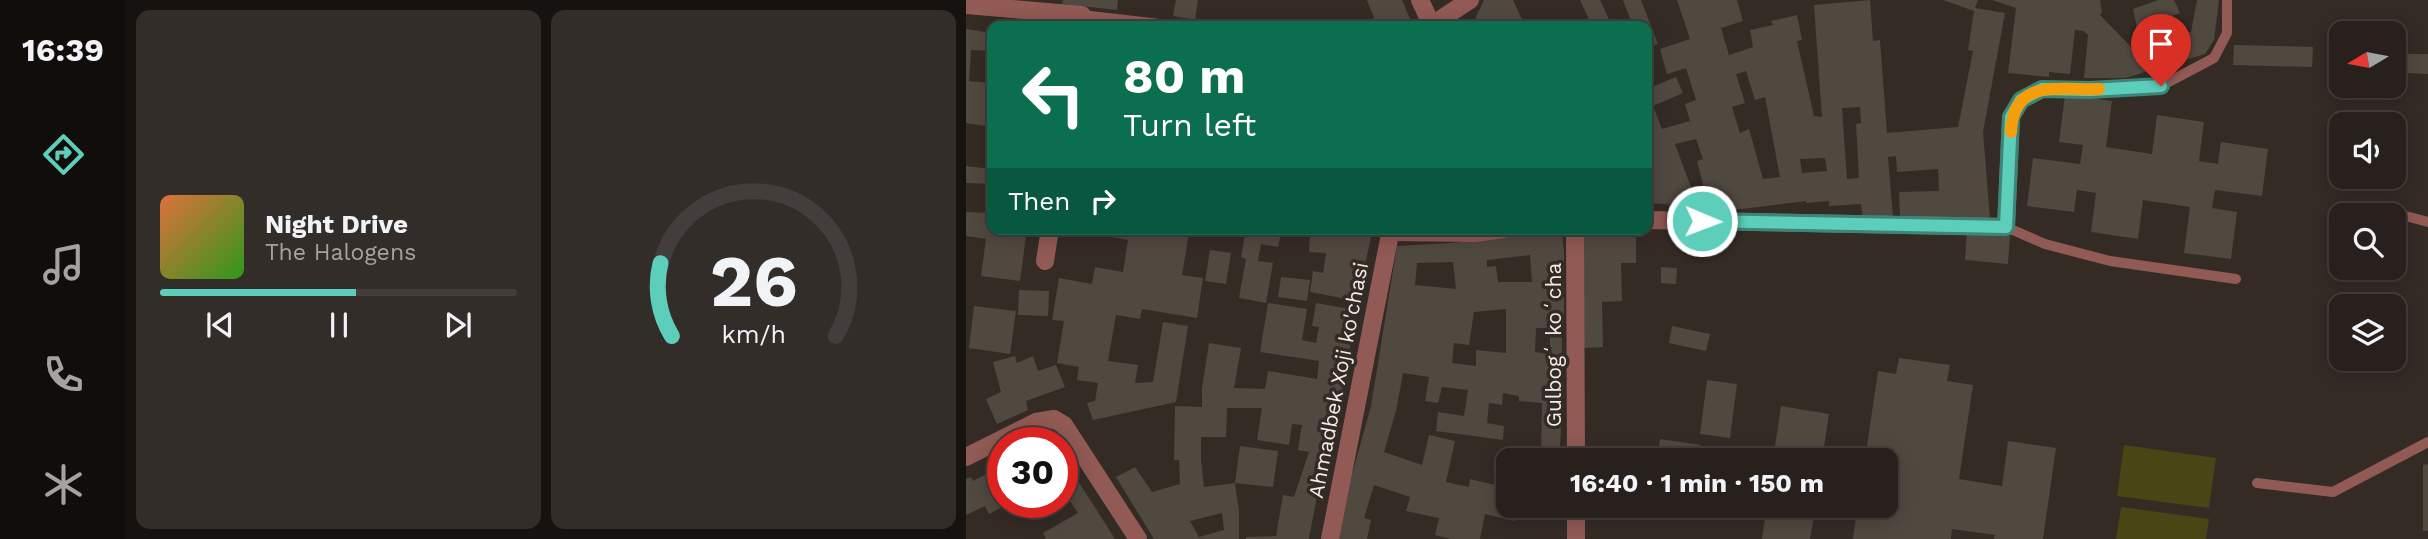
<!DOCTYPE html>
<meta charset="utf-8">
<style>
:root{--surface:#27201c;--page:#332d29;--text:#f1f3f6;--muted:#a4a3a3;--line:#433e3b;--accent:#5cceba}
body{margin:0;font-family:"Work Sans",sans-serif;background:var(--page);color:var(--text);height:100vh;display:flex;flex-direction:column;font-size:26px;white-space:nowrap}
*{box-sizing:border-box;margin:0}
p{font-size:23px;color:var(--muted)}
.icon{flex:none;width:38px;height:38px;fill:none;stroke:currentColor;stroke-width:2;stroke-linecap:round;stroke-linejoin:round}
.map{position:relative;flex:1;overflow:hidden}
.details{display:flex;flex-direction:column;gap:10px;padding:10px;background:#15120f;width:840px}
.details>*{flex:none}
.hud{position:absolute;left:21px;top:21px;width:665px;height:214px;border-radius:14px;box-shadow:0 4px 18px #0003,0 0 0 2px var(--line);background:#0b6e4f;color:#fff;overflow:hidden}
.needle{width:46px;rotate:260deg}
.buttons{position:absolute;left:1363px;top:21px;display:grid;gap:14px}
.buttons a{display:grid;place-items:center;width:77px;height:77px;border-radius:14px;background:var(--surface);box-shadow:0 4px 18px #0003,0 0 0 2px var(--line);font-size:35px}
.speed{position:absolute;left:21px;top:427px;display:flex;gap:14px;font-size:35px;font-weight:700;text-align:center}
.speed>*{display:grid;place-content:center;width:91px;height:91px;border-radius:50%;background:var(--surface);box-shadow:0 4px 18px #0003,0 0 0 2px var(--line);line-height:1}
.speed .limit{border:10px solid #d22;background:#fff;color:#111}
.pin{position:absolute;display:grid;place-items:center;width:60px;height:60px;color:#fff;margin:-72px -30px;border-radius:50% 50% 50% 0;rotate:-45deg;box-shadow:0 0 7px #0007}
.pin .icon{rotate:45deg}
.me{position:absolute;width:77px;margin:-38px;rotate:91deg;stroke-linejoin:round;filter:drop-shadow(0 0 5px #0008)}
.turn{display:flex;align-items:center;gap:24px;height:147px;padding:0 21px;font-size:32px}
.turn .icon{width:91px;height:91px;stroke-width:2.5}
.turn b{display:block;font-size:49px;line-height:60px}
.then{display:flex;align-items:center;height:66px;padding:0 21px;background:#0003;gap:14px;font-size:26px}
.details .tile{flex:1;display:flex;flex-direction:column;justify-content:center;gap:10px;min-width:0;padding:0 24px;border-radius:14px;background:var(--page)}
.details .dial{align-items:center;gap:0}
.dial svg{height:182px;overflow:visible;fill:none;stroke:var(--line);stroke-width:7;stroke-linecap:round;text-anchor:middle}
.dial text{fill:var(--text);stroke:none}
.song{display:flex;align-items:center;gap:21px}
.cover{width:84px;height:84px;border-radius:10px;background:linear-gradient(135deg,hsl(20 70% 55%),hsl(110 70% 35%))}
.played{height:7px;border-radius:4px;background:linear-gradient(90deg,var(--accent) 55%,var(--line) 55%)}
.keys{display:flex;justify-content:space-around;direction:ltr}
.details .tiles{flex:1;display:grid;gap:10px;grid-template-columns:repeat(2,1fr)}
.trip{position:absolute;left:530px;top:448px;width:402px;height:70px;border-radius:14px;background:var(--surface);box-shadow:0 4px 18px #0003,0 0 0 2px var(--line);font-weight:700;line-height:70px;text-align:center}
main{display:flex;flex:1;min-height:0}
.tab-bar{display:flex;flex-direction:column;width:126px;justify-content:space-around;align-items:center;background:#100d0b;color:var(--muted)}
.tab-bar .icon{width:49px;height:49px}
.tab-bar .current{color:var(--accent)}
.tab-bar b{font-size:32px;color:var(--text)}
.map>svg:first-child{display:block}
</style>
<main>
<nav class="tab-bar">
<b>16:39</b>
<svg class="icon current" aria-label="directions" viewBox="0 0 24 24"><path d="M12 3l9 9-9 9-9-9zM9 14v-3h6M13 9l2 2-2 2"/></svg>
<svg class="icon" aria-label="music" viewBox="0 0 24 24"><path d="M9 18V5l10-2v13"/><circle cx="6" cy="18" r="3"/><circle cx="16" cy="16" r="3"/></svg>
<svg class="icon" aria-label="phone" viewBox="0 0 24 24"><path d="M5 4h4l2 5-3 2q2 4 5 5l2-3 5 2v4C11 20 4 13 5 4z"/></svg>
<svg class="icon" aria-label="climate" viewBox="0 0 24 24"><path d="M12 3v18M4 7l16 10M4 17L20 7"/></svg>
</nav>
<section class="details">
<div class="tiles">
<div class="tile">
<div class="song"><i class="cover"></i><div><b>Night Drive</b><p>The Halogens</p></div></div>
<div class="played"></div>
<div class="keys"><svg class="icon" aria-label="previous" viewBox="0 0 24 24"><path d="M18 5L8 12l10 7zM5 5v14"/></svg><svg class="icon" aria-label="pause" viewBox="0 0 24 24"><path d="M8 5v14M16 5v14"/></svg><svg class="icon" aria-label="next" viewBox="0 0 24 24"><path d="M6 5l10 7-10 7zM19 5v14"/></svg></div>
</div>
<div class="tile dial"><svg viewBox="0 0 100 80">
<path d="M14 69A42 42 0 1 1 86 69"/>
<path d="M14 69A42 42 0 0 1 9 37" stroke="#5cceba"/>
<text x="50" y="56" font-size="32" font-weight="700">26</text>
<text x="50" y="72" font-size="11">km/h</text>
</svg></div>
</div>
</section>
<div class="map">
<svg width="1462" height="539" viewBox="0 0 1462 539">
<rect width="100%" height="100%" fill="#342b25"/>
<g fill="#494515">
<path d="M1158,445L1250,458L1243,508L1151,496Z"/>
<path d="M1155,507L1243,519L1240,539H1150Z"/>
</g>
<g fill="#504940" fill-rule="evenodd">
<path d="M97,0H152L151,10L96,4Z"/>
<path d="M210,0H232L229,20L207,16Z"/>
<path d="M401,0H436L447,26H387L408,18Z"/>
<path d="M518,0H547L559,26H532L529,19L525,26H506Z"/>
<path d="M614,0H634L646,26H626Z"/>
<path d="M657,0H675L692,44L681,47V26H667Z"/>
<path d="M711,0H771L777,21L755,28L763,55L787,47L784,30L807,25L805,21L831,15L836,40L831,41L848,116L856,117L848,5L904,0L907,41L914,40L921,133L992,127L1007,51L1002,50L1008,11L977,0H1012L1009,8L1039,13L1017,132L1024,218L934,219L933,192L973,191L972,169L931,172L930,156L922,157L927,219L897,221L895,204L863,206V201L840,203V201L776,209L705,213L702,204L681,203V89L710,77L717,93L687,106L696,129L724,121L719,104L730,100L720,68L701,74L694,49L724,39ZM780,71L789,100L799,97L814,177L797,179L783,129L774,133L766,107L779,103L770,74ZM894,107L895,123L890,124L893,178L881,179L876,108ZM730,139L737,159L731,161L738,189L726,190L709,144ZM859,158L861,171L836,173L834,159Z"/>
<path d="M1026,0H1134L1136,12L1134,15L1166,48L1175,46L1167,9L1192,0H1208L1214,13L1189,22L1193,42L1225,32L1231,0H1253L1248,40L1239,54L1159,78H1118L1122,35L1118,31L1109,30L1104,74L1083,72V77L1042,73L1050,8Z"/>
<path d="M0,29L26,33V51L5,50L3,81L26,83V127L0,123Z"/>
<path d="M1268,45L1347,47L1346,67L1267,65Z"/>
<path d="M1441,54H1462V74L1441,73Z"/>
<path d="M1099,95L1146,101L1140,147L1186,154L1191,115L1238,122L1233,161L1252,164L1255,142L1302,149L1296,196L1249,190L1246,208L1271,212L1265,259L1218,253L1224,207L1177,200L1172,239L1125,232L1130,193L1111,190L1108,212L1061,206L1067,158L1114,164L1117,145L1093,142Z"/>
<path d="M0,166L26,169V184L0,183Z"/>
<path d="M1371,211L1392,214L1376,215V235L1368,234Z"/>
<path d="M0,212L26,213V229H61L54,281L15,276L20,239L0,236Z"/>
<path d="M103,229H198L223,233L216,275L237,278L231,318L176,309L174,319L150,315L142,361L172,365L169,383L187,382L197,322L222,326L210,402L127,420L121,403L129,401L132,383L111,380L113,367L91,363L98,321L86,320L93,278L126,284L129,267L157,272L162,240Z"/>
<path d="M280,229H407L391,301L344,292L347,271L357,273L360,253L343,252L344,234L315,233L312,247L295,244L292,261L307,263L300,303L273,298L280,259L275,257Z"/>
<path d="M596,231L598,252V328H570L569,352L584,354V331L596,332V415L593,460H575L576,403L553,401V396L537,393L536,405L523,403L521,423L538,426L537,440L470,431L472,412L498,416L502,390L476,387L472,403L459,401L463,377L437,373L430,411L418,452L456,465L463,435L489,441L480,482L503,487L504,479L542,488V506H594V514L550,513L549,521L519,514L514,539H485L469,535L473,518L440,511L444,497L408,485L398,518L405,520L401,539H368L405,406L431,246L485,243ZM564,255L566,282H532L530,266L521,267V260ZM487,262L490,289L449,285L451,263ZM540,309V353L510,350V366L486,363L488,343L503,345L508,312Z"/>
<path d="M1001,232L1044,236L1042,264L999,260Z"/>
<path d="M670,233V263H655L656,301L636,302L637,347L618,348L616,234Z"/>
<path d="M244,250L265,253L260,284L239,281Z"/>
<path d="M695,267L711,268L710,284L695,283Z"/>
<path d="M315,277L344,280L341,301L312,297Z"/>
<path d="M53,290L83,291L82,316L52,315Z"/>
<path d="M302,303L341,309L336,340L350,343L353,327L346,326L350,303L390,310L366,455L350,501L343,539H280V537L310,536L317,495L328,497L343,452L332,450L336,425L326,424L323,445L291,440L296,408H261L260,437H235V460L238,487L269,483L274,446L312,451L307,487L269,483L273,511V539H188L150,477L169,467L186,492L214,484L213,460H208L209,406L236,407V388L243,343L275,348L268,388L299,389L302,371L351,379L353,361L294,352ZM256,513L258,530L233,537L224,521Z"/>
<path d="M8,306L50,311L44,354L3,348Z"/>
<path d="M706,326L744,334L740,351L703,343Z"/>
<path d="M49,356L51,363L67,356L72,371L90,365L99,387L60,401L62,410L31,424L20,399L35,392L27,362Z"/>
<path d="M933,358L984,365L981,381L1007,385L993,479L1036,486L1042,441L1090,448L1077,539H1028L1029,535L986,529L985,539H887L890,517L849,511L844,539H796L801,506H920V460H899L912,371L930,374Z"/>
<path d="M741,380L771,384L764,438L734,434Z"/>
<path d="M815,406L863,414L856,460H807Z"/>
<path d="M694,439L735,445L733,460H691Z"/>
<path d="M96,456L137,520L149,539H80L77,533L112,513L96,489Z"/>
<path d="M1462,464V531H1457V465Z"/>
<path d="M34,467L37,472V502H46L23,514L19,506L0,515V479L5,477L7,481Z"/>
</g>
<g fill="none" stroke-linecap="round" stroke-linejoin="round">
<g stroke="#915a54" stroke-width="10">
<path d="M116,15L211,26"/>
<path d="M1045,117L1055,100L1076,89L1124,90L1195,86L1248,58L1261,33V0"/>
<path d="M1432,214L1462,222"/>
<path d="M1040,227L1079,244L1144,261L1270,279"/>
<path d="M1291,483L1367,492L1462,442"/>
</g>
<g stroke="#915a54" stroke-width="18">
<path d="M0,5L116,15L114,26"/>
<path d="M466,25L504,0"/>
<path d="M681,220L1040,227L1045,117"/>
<path d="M609,229L610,460"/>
<path d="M424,232L509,233L537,229"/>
<path d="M79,261L84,229"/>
<path d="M0,457L70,422L88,419L98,425L172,539"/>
<path d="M610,506V539"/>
</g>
<g stroke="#915a54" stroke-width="18">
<path d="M454,0L466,26"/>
<path d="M364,539L425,229"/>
</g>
</g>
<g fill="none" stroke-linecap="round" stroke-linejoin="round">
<g stroke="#3c8679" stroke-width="18">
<path id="route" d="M736,221L1040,227L1045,117L1055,100L1076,89L1124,90L1195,86"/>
</g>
<use href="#route" stroke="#5cceba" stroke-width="12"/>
<path stroke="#f59e0b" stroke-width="12" d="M1045,132C1047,77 1094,91 1133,89"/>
</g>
<g text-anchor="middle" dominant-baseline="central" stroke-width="7" stroke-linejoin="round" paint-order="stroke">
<g font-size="21" fill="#f3ece9" stroke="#342b25">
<text transform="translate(587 345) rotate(-90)">Gulbogʻ koʻcha</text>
<text transform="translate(372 380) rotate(-79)">Ahmadbek Xoji ko'chasi</text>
</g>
</g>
</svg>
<div class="buttons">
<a><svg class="needle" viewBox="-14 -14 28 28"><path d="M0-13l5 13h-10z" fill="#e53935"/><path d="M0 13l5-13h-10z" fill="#a4a3a3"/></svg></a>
<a><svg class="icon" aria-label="sound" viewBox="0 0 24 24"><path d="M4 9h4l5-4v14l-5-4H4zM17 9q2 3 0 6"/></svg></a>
<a><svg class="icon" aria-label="search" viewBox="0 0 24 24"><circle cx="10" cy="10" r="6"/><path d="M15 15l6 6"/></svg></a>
<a><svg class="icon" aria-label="layers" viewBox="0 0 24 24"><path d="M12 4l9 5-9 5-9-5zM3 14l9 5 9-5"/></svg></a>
</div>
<div class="speed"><div class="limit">30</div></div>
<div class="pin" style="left:1195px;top:86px;background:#d93025"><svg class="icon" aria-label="arrive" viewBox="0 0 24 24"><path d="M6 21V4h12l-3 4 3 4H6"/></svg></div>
<svg class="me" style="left:736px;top:221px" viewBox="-20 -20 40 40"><circle r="17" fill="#5cceba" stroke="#fff" stroke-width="3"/><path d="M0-11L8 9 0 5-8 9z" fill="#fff"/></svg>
<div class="trip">16:40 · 1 min · 150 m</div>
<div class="hud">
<div class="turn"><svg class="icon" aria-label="left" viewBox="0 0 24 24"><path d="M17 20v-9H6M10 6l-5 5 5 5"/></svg><div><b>80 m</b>Turn left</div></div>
<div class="then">Then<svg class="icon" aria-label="right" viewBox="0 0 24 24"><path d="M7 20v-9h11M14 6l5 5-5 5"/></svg></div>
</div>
</div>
</main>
